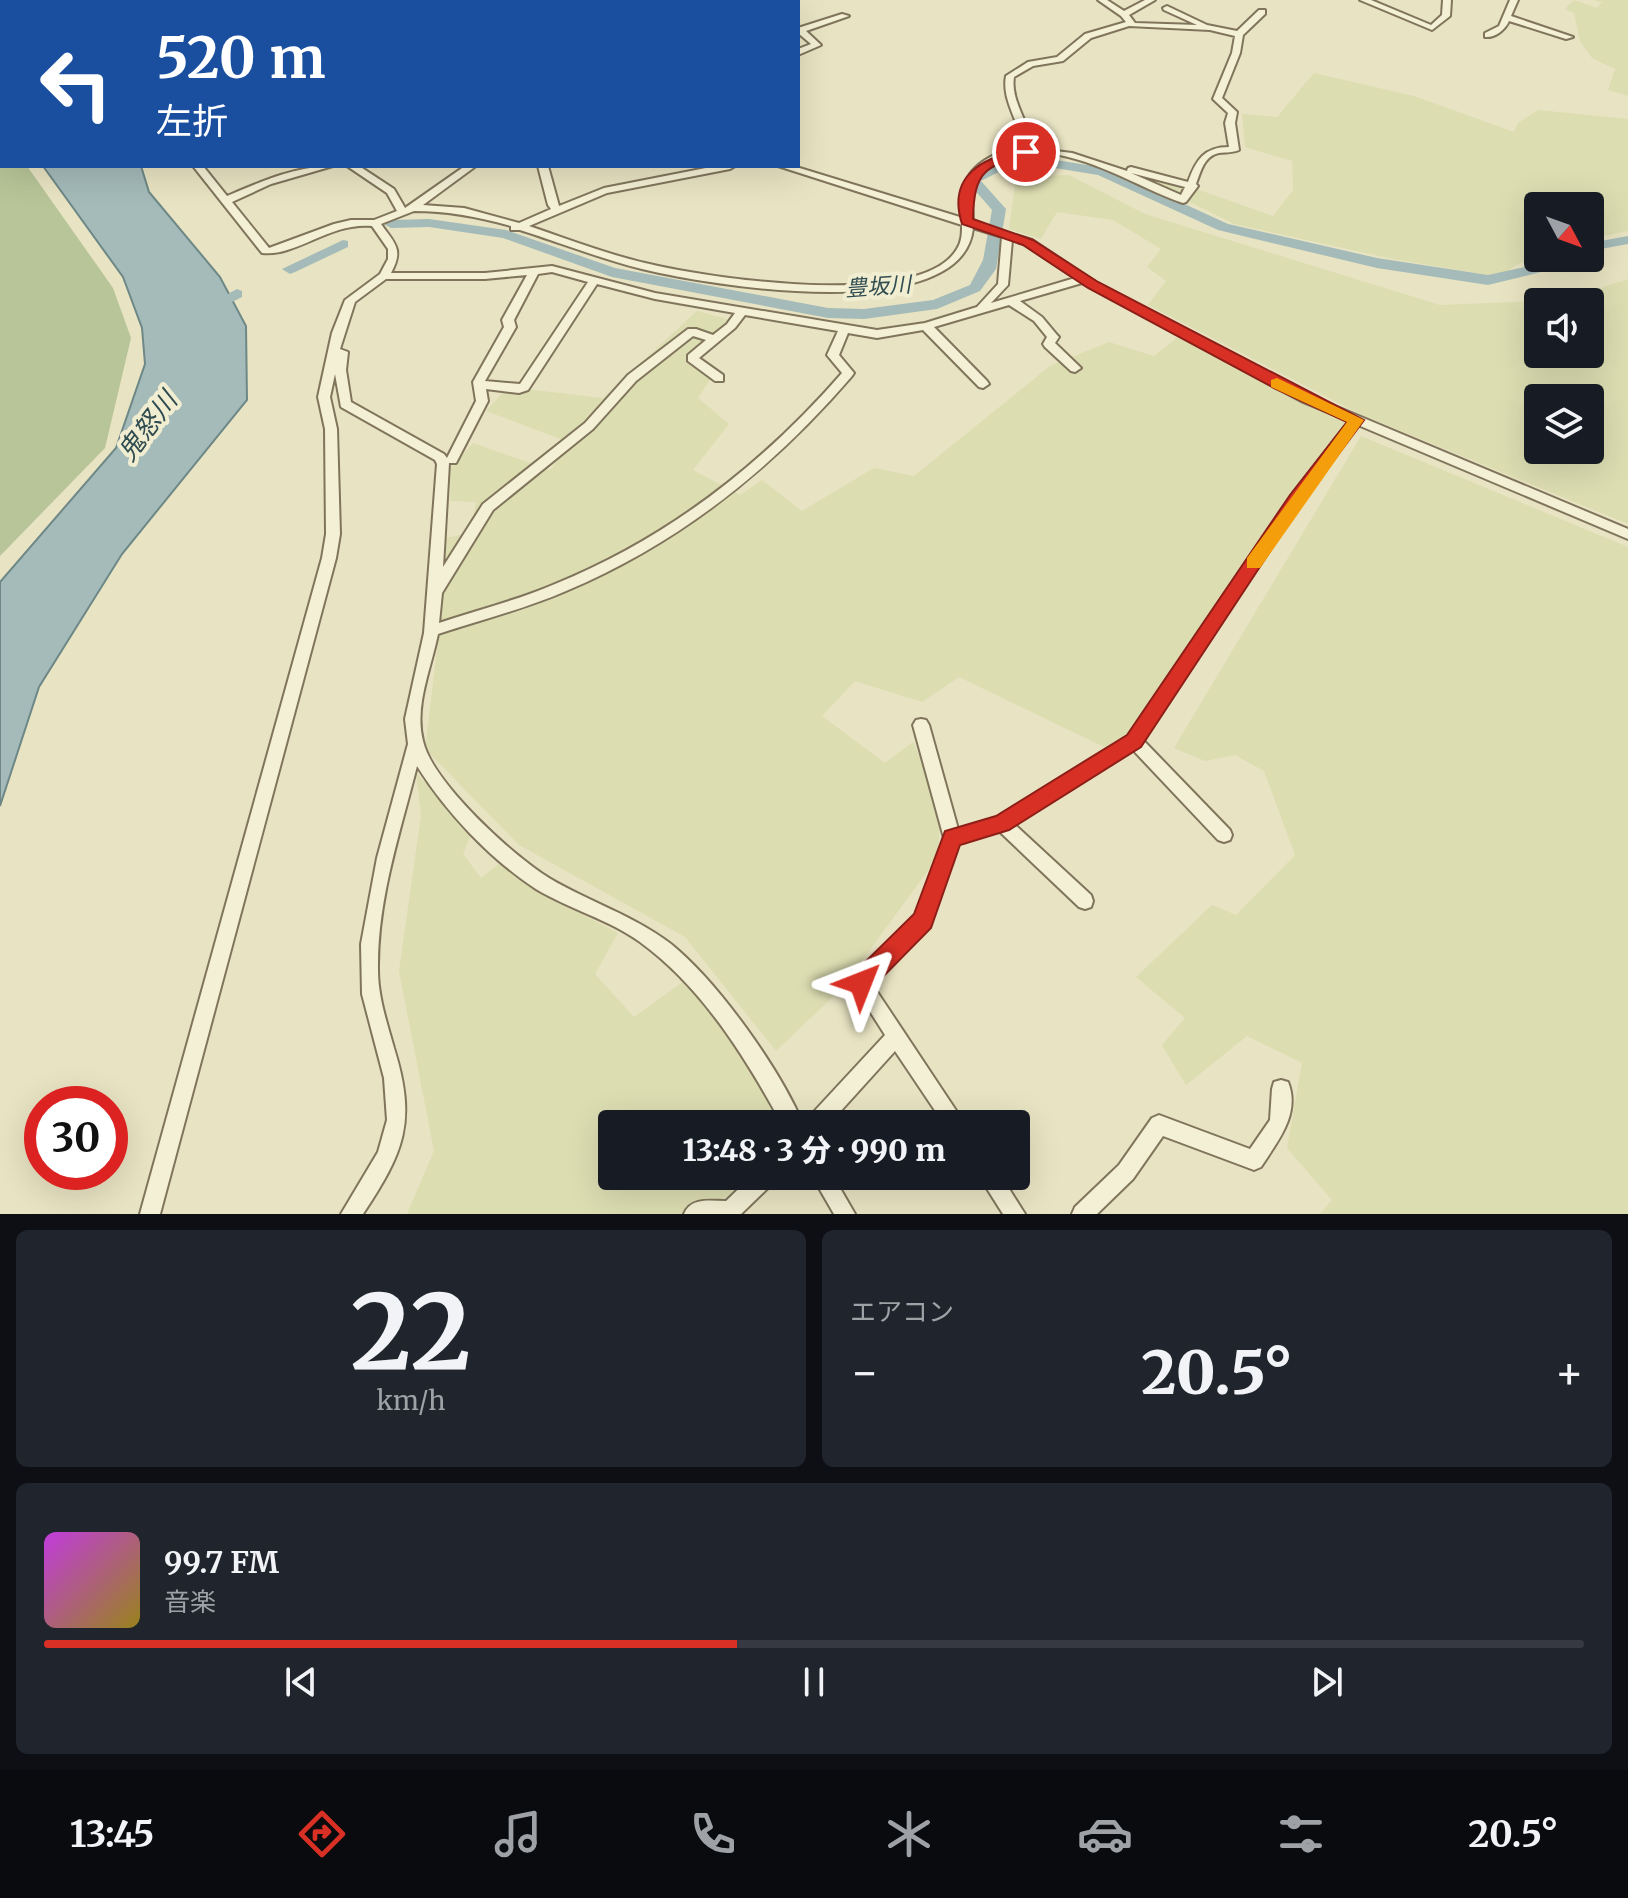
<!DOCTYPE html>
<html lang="ja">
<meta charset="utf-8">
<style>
:root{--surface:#171b24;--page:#20242c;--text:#f1f3f6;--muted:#9ea1a6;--line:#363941;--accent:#d93025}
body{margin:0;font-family:Merriweather,"Noto Sans JP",serif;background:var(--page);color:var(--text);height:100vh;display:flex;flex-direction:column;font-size:30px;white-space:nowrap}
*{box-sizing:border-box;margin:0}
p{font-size:26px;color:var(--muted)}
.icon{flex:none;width:44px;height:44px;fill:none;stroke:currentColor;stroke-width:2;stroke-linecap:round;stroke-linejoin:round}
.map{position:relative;height:1214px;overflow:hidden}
.sheet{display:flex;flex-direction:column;gap:16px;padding:16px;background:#0d0f14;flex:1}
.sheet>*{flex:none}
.guide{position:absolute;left:0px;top:0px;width:800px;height:168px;box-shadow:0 8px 32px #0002;background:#1a4fa0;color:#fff;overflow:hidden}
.needle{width:52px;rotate:131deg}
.tools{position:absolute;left:1524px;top:192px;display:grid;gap:16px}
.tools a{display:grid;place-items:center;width:80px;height:80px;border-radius:8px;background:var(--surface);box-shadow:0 8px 32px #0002;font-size:40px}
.speed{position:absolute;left:24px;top:1086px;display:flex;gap:16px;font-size:40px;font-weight:700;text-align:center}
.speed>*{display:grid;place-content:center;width:104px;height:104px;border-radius:50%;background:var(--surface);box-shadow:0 8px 32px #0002;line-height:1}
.speed .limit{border:12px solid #d22;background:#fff;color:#111}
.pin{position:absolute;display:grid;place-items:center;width:68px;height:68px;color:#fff;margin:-34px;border:4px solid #fff;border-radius:50%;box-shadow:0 2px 8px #0007}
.me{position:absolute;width:88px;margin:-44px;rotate:45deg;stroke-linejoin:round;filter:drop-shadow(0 0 6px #0008)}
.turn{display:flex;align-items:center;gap:28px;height:168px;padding:0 24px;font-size:36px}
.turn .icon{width:104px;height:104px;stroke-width:2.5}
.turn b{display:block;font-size:56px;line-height:68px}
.big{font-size:60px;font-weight:800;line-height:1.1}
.sheet .widget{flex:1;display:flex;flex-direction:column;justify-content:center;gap:12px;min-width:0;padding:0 28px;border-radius:12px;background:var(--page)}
.sheet .dial{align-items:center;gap:0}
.dial b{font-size:104px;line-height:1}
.song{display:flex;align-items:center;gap:24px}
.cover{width:96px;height:96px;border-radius:12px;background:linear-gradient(135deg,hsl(290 70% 55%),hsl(50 70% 35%))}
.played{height:8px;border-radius:4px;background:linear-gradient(90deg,var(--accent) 45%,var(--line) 45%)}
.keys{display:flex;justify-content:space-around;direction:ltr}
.heat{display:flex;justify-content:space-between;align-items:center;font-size:44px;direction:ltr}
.sheet .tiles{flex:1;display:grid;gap:16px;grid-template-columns:1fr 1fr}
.widget:last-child{grid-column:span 2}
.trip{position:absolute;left:598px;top:1110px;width:432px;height:80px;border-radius:8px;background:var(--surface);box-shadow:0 8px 32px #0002;font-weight:800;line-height:80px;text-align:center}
.dock{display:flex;height:128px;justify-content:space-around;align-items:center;background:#090b0e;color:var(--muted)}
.dock .icon{width:56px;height:56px}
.dock .selected{color:var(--accent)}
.dock b{font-size:36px;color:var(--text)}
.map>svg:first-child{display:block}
</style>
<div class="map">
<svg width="1628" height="1214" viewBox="0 0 1628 1214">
<rect width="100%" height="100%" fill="#e8e3c2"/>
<g fill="#dcddb1" fill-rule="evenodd">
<path d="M1574,0L1597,8L1602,2L1594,0H1628V96L1608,90L1615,69L1592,58L1580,41L1574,13L1565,9Z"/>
<path d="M1314,73L1414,96L1514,132L1518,123L1538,110L1628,119V231L1590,239V206H1538V257L1516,265L1500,277L1393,259L1234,224L1135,175L1163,177L1273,216L1293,190L1292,161L1245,147L1242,114L1277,117Z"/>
<path d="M1069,175L1145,214L1440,305L1564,300L1628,279V524L1360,414L1148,305L1166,281L1147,267L1161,249L1113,220L1057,212L1041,239L1009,229L1016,177ZM1590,302V354H1538V302ZM1590,398V450H1538V398Z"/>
<path d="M697,311L730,320L691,363L713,375L698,398L729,424L693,470L740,495L762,480L802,511L874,468L914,476L1050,366L1109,342L1154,356L1179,336L1348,423L1145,725L1104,747L959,677L922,702L855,681L822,716L885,763L913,742L941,803L938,857L841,989L776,1051L685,937L519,845L425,749L439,633L443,539L471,532L476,502L450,501V469L473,443L550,470L571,443L486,411L508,387L603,398Z"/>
<path d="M1361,436L1628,547V1214H1320L1332,1200L1287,1148L1302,1063L1247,1036L1186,1085L1162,1045L1185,1018L1136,977L1212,905L1236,915L1295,855L1264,771L1235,755L1205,761L1174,748Z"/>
<path d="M416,773L472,832L463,854L481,878L501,862L532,888L618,933L595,974L634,1017L684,981L742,1035L786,1124H612V1176H750L706,1214H407L434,1151L399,971L421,815Z"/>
</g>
<path fill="#b8c598" d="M0,119L2,166H27L113,288L131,338L105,448L0,556Z"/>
<path fill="#a4bbb9" stroke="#6d8886" stroke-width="2" d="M43,166H141L149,192L220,277L246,326L247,400L122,554L39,687L0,806V582L116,448L145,364L142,328L123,277Z"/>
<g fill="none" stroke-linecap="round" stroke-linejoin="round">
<g fill="#a4bbb9" fill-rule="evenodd">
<path d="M1018,154L1106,168L1228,224L1377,258L1488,275L1539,264L1549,258H1567L1549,270L1488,285L1377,268L1218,230L1098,175L1018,162L981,181L1006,209L996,269L980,291L937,309L864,319L828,318L612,277L503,238L429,227L391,228L384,224L391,220L429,219L506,230L615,268L828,308L864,309L933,300L970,285L983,260L992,210L966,180L1002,157Z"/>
<path d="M1628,236V244L1590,251V243Z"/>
<path d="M343,240L348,241V247L295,272L290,274L282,269Z"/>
<path d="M237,289L242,291V297L208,314L200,309Z"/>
</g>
<g stroke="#80755c" stroke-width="4">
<g id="minor">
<path d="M153,0H161L162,2H154Z"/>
<path d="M456,0H464L455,2Z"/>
<rect x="624" y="0" width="8" height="2"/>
<path d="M674,0H682L683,2H675Z"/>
<path d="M1098,0H1107L1124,11L1145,0H1155L1129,15L1135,23L1197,25L1164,10L1163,8L1167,6L1207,25L1237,31L1259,10H1265V14L1243,35L1240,53L1222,98L1237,112L1235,123L1239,150C1232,153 1227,152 1219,153C1204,156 1201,171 1196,184L1198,186L1186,202L1183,203C1127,184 1062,135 1001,160C991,164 979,174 974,184C970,195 973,210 973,222L1032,240L1097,283L1311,396L1628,529V539L1358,425L1301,502L1143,740L1230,830L1232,835L1230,840L1224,842L1218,840L1133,750L1014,824L1091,895L1093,901L1091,907L1085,909L1079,907L999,831L958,844L929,926L872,984L965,1124H944L895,1051L829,1124H806L809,1117L885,1035L852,983L855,977L916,915L944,838L913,725L916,720L921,719L926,720L929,725L958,829L998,817L1129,736L1291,496L1349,421L1303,402L1082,283L1020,301L1042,317L1057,335L1059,337L1055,343L1081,368L1075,372L1071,371L1045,347L1043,344L1047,337L1034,321L1009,305L934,327L987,381L989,384L983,388L979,387L923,330L877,338L848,333L839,355L854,373L852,376C772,469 680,543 566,591C525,609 480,620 438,634C431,669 414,706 423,741C432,782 513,856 549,878C589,902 633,915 671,944C718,982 779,1068 803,1124H782C745,1057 703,988 640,942C608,919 569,909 536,889C490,859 446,812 417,766C400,833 377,900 378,970C378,997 387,1023 394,1048C417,1122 404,1152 363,1214H341L378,1152L387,1120L384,1078L362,994L361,944L377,858L408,744L405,719L424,633L437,464L435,460L341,407L335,374L330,397L337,429L340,534L336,558L160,1214H140L322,558L326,534L325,429L318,397L332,333L345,300L380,274L388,259V249L372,226C330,222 296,257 262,253L193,166H203L227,196C260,182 296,166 333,166L271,184L232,202L269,248L334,224L351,220H374L397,211L387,193L347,166H359L394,189L405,208L465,166H476L423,205L464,208L519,223L551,209L548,205L538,166H548L559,206L604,188L716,166H735L730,169L607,193L529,226C568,239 606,254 645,263C706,278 921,311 957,249C962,241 962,233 962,225L778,166H793L963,218C962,208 961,196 964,186C971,163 1000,149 1021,148C1022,123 1001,102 1006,76L1028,62L1057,57L1085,34L1126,22L1121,16ZM1129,26L1210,30L1235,36L1232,53L1213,99L1228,113L1225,123L1229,147C1204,147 1196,160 1188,182L1131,167L1128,168L1127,171L1072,153L1031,148C1031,123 1010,102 1014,77L1033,66L1063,61L1091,38ZM1131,173L1185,187L1181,195ZM414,211C448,211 479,217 511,226V230H520C561,243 601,259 642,269C707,285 963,328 973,228L1002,237L998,284L977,307L925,323L877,330L655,293L552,266L485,273H391C404,249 395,244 381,224ZM1012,240L1024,244L1075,278L991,303L1008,285ZM552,272L588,282L520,384L485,381L516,327L514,320L538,274ZM527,275L502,320L504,327L473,382L476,401L447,458L444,454L351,402L346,370L348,352L340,349L355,302L386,279H485ZM597,284L655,299L735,313L727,324L713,335L696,329H688L628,375L585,423L483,504L443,567L449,463H456L488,401L486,389L519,393L528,390ZM745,315L838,331L827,355L842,373C762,465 668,538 555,584C518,600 478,610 439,623L442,593L493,510L593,429L636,381L693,336L706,340L688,355V361L715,381H723V375L699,358L735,328Z"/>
<path d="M1360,0H1371L1431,25L1442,15L1443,0H1451L1450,16L1432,30Z"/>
<path d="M1510,0H1518L1511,16L1573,37L1566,39L1509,21C1505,30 1495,38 1485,37V33L1499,26Z"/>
<path d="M842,14L849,16L806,31L821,45L798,55V49L811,44L798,33V28Z"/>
<path d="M1281,1080L1288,1082C1301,1114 1277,1142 1261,1167L1254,1170L1163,1136L1133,1179L1097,1214H1072L1075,1207L1119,1165L1152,1118L1159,1115L1250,1149L1270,1120L1272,1089L1274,1082Z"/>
<path d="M752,1176H776L773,1183L741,1214H684C691,1197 710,1201 726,1201Z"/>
<path d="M812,1176H833L855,1214H834Z"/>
<path d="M979,1176H1001L1025,1214H1003Z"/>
</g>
</g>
<use href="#minor" fill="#f4f0d5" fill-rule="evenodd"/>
</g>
<path fill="#d93025" stroke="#8d1f18" stroke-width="2" d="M1026,148L1030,149V155C985,165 974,171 973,219L1033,240L1098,282L1364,420L1302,503L1141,747L1009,830L960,845L931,928L869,991L861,994L852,991L849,983L852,975L914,914L945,831L996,816L1127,735L1290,495L1347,422L1274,388L1088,288L1023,245L962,224C946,174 985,157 1026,148Z"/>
<path fill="#f59e0b" d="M1277,378L1364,420L1260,568H1247V558L1347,422L1271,387V380Z"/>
<g text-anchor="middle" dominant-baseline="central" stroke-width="8" stroke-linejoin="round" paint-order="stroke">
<g font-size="22" font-style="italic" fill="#2f4c50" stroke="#f1edd1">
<text transform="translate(878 286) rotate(-4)">豊坂川</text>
</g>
<g font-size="26" font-style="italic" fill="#2f4c50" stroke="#f1edd1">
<text transform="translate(147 426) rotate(-53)">鬼怒川</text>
</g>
</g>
</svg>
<div class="tools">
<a><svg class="needle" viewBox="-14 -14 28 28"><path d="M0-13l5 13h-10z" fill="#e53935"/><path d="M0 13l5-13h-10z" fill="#9ea1a6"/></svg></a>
<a><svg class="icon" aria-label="sound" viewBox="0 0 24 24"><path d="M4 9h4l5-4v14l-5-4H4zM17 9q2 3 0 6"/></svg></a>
<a><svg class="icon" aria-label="layers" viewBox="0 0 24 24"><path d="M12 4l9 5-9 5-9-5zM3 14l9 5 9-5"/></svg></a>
</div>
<div class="speed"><div class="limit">30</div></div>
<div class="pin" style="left:1026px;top:152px;background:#d93025"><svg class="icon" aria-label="arrive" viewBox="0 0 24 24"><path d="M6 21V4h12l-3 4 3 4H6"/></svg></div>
<svg class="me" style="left:861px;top:983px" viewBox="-20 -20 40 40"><path d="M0-17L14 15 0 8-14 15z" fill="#d93025" stroke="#fff" stroke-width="4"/></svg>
<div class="trip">13:48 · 3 分 · 990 m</div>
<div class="guide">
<div class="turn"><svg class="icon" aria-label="left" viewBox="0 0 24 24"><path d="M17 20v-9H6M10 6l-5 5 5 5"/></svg><div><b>520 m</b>左折</div></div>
</div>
</div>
<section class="sheet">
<div class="tiles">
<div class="widget dial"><b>22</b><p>km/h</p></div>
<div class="widget"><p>エアコン</p>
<div class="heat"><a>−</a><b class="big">20.5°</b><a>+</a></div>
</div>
<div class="widget">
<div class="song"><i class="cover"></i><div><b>99.7 FM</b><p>音楽</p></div></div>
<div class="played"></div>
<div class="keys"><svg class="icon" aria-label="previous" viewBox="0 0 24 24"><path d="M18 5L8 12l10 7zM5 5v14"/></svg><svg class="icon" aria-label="pause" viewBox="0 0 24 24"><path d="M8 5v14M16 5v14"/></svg><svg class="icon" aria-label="next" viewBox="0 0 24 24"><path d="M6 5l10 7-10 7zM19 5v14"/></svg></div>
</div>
</div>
</section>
<nav class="dock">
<b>13:45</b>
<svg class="icon selected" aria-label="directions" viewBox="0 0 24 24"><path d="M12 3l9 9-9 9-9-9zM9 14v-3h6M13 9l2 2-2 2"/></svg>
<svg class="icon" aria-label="music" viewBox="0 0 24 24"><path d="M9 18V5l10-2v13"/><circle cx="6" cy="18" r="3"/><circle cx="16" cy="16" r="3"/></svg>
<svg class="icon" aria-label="phone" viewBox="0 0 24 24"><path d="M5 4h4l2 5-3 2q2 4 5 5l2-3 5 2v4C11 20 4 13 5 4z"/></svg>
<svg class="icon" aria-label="climate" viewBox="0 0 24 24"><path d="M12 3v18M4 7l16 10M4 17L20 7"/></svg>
<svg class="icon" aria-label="car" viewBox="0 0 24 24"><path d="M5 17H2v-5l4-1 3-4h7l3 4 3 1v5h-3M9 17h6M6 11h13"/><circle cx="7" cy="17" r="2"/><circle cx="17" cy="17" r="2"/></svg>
<svg class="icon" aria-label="filters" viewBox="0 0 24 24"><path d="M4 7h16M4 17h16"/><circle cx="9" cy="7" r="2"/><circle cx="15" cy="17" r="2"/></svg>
<b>20.5°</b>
</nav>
